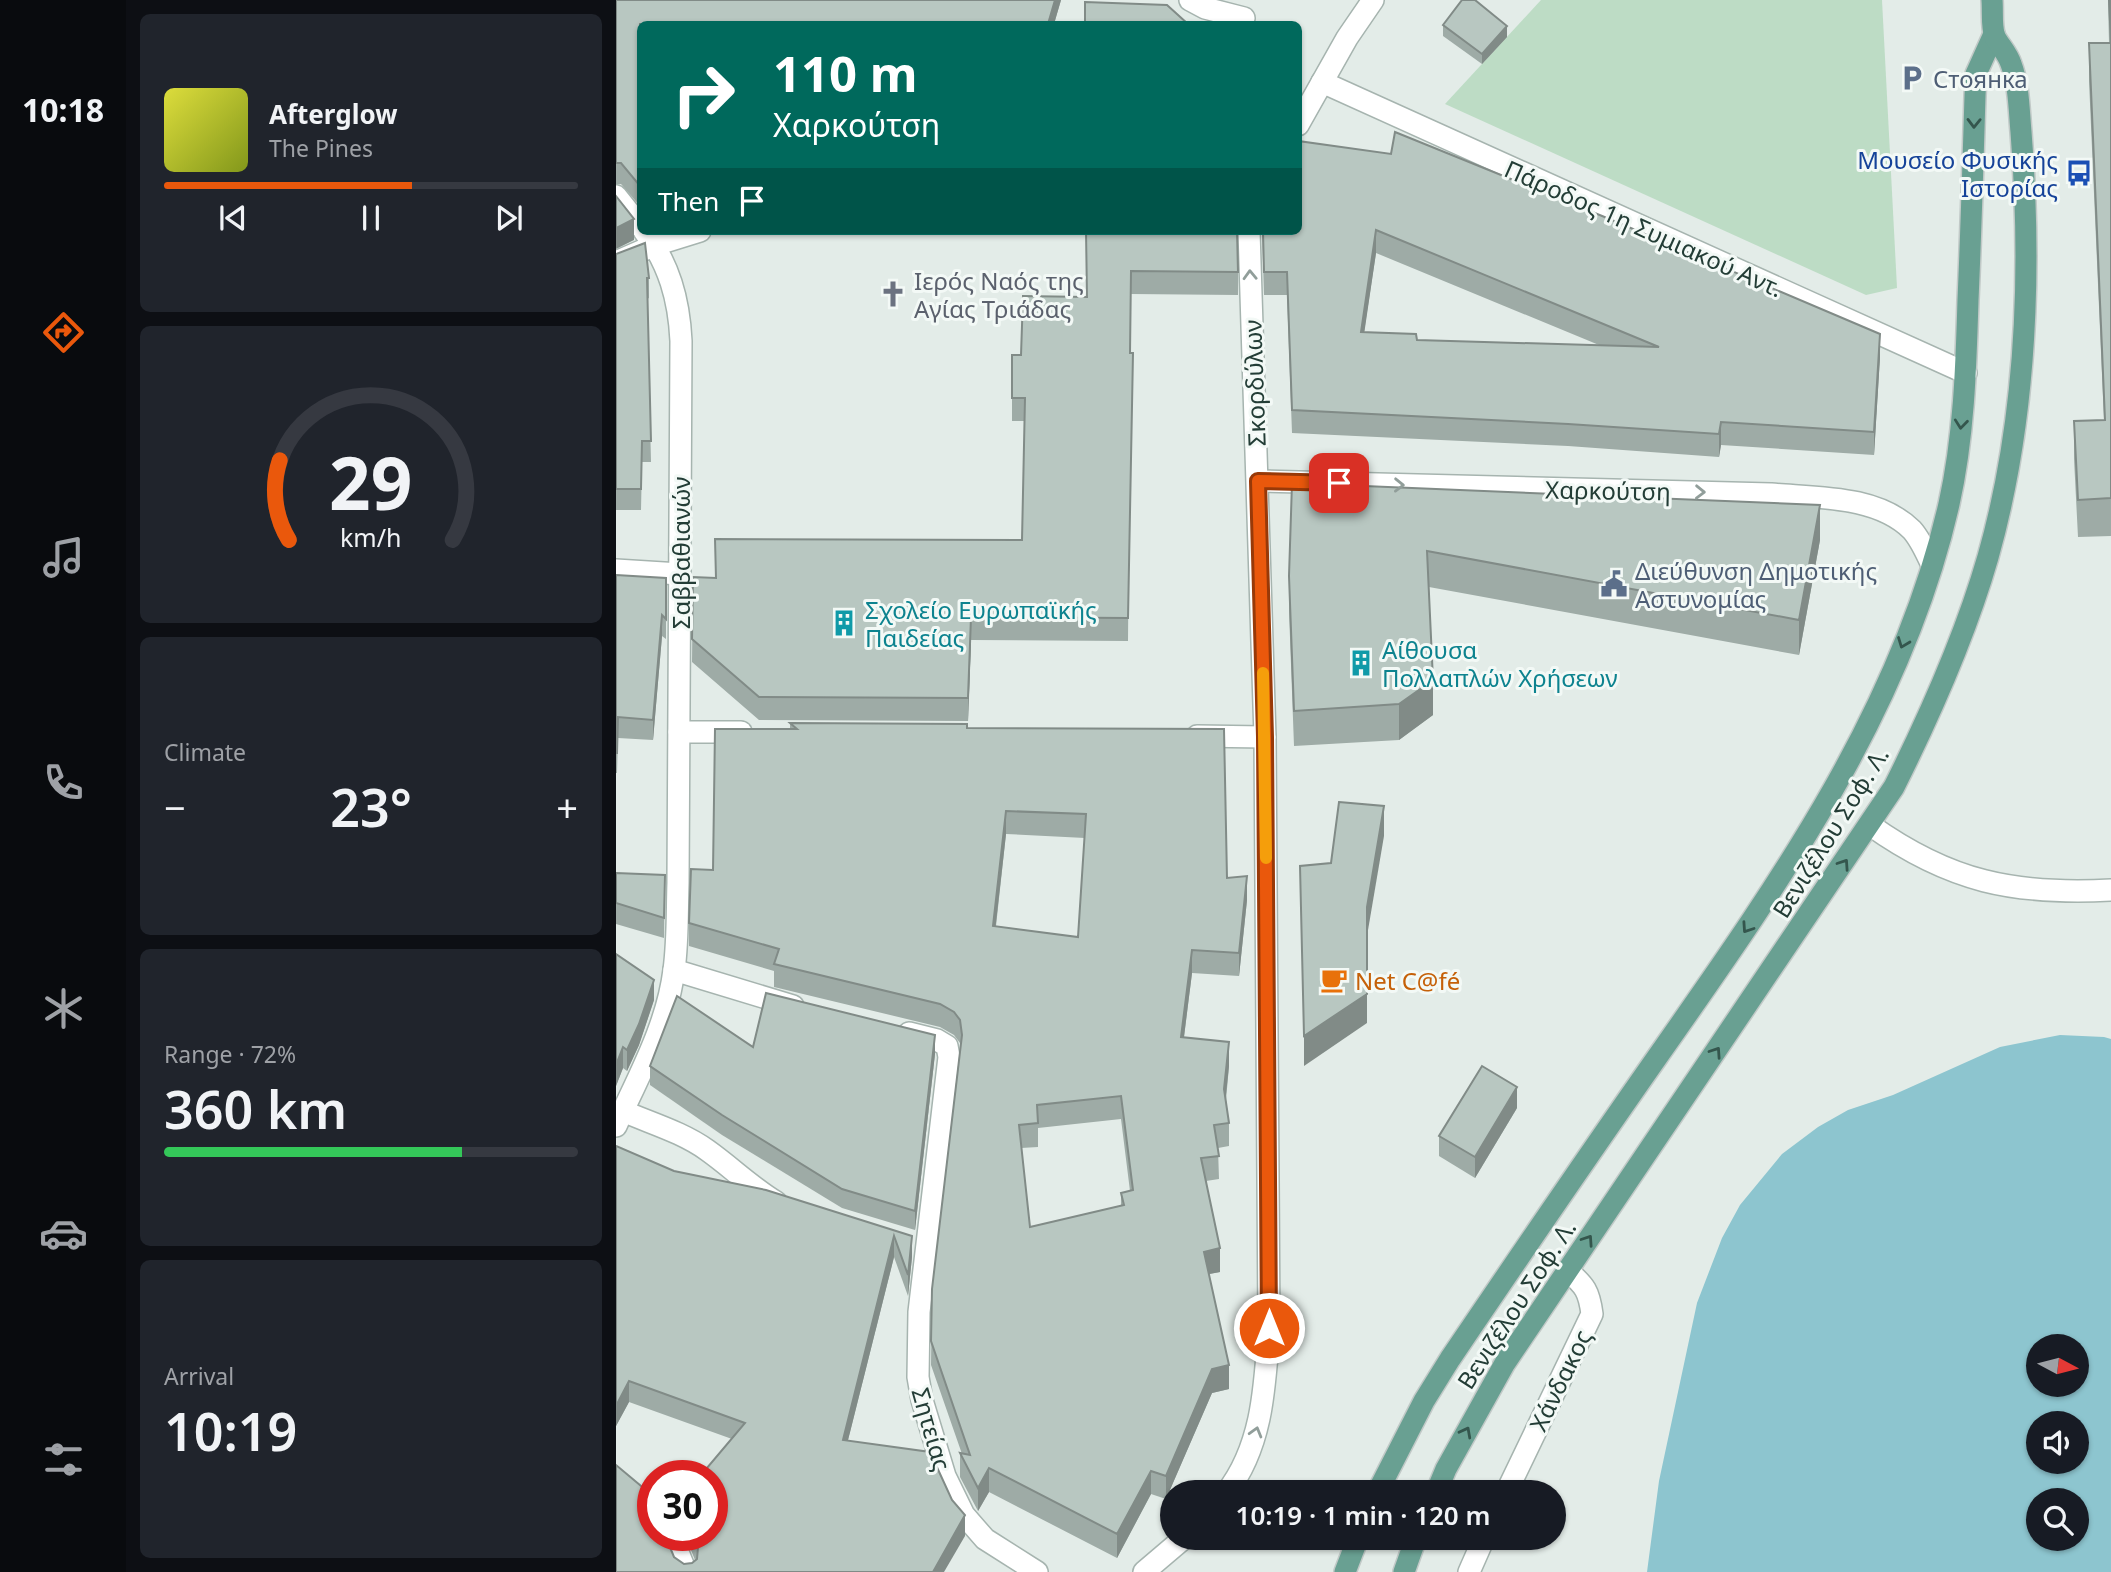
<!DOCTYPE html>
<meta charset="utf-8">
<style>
:root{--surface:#171b24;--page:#20242c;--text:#f1f3f6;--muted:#9ea1a6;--line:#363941;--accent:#ea580c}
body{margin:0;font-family:"Noto Sans",sans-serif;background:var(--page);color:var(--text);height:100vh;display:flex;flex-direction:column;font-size:26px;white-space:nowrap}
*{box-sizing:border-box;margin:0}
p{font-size:23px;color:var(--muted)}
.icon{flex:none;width:38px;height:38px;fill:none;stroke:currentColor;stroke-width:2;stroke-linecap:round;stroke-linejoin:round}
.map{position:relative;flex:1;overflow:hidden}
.details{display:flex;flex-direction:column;gap:14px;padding:14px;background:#0d0f14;width:490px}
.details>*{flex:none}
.guide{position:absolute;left:21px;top:21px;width:665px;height:214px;border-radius:10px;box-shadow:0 2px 5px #0004;background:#00695c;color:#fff;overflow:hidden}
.needle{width:46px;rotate:97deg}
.controls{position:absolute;left:1410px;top:1334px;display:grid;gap:14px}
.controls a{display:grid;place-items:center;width:63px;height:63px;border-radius:50%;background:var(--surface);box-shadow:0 2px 5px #0004;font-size:35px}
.speed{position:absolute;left:21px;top:1460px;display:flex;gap:14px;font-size:35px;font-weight:700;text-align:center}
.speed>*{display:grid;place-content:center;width:91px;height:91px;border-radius:50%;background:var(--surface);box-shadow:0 2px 5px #0004;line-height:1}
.speed .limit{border:10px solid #d22;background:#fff;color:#111}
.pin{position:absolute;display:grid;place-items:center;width:60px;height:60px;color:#fff;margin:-30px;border-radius:14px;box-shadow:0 4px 10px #0006}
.me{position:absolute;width:77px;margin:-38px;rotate:0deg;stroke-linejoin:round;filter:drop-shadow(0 0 5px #0008)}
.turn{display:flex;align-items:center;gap:24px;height:147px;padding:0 21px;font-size:32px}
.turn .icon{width:91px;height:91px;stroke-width:2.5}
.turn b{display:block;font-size:49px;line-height:60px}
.then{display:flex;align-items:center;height:66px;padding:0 21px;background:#0003;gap:14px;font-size:26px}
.big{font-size:52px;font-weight:600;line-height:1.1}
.details .tile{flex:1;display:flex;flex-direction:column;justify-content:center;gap:10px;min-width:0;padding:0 24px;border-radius:10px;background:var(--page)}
.details .dial{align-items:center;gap:0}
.dial svg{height:182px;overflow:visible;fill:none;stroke:var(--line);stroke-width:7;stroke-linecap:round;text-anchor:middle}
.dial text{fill:var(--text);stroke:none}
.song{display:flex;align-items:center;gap:21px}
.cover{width:84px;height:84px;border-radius:10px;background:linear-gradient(135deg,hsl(60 70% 55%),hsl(70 70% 35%))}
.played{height:7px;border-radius:4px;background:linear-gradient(90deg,var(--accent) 60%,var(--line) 60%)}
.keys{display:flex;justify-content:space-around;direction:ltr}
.heat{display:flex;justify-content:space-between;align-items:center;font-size:38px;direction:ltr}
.charge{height:10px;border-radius:5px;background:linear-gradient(90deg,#34c759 72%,var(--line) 0)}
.trip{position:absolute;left:544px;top:1480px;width:406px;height:70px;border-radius:35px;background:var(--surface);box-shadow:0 2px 5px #0004;font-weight:600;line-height:70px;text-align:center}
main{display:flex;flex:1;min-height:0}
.menu{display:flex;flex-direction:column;width:126px;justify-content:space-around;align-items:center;background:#090b0e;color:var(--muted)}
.menu .icon{width:49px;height:49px}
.menu .current{color:var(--accent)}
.menu b{font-size:32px;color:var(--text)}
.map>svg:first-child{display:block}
</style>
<main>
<nav class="menu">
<b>10:18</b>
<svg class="icon current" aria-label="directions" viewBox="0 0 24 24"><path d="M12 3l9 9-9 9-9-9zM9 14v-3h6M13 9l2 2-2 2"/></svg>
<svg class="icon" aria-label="music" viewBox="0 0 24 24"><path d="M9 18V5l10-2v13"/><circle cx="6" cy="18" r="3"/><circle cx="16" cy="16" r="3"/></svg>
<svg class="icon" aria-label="phone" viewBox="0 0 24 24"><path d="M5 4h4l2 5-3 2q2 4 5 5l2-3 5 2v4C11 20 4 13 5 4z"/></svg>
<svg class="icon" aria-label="climate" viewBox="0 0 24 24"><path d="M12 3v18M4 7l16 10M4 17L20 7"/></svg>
<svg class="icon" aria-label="car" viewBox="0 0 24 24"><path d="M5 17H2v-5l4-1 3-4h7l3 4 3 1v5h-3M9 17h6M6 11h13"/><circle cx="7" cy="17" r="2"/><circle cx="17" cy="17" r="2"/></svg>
<svg class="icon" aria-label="filters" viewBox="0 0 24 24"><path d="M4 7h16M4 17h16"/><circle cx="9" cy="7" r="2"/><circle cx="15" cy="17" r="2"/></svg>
</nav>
<section class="details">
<div class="tile">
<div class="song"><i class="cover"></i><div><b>Afterglow</b><p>The Pines</p></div></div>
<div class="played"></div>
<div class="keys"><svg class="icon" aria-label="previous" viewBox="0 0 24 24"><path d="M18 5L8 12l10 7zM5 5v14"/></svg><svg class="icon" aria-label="pause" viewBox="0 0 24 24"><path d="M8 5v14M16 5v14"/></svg><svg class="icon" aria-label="next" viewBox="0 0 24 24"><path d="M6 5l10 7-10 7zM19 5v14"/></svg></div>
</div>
<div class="tile dial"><svg viewBox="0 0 100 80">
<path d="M14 69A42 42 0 1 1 86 69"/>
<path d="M14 69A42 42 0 0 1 10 34" stroke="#ea580c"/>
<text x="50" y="56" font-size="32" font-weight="700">29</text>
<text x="50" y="72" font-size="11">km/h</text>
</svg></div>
<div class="tile"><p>Climate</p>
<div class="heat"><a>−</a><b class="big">23°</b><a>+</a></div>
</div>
<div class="tile"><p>Range · 72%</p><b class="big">360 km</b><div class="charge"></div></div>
<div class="tile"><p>Arrival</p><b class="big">10:19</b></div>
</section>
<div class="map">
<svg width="1495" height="1572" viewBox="0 0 1495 1572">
<rect width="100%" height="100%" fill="#e3ece8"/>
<path fill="#bddcc5" d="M925,0H1266L1281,288L1250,295L829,104Z"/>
<path fill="#8dc5cf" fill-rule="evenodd" d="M1444,1035L1488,1037L1495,1039V1572H1031L1043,1481L1081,1303L1106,1238L1124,1205L1166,1154L1202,1127L1232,1110L1277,1095L1384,1047ZM1423,1346H1461V1384H1423ZM1423,1423H1461V1461H1423ZM1423,1500H1461V1538H1423Z"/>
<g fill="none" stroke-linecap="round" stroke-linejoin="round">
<g stroke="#a6b4af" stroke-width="24">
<g id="service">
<path d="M1254,825C1334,882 1398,895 1495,890"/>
<path d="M7,1111C34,1123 66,1132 91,1150C115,1167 135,1187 160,1202"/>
</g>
</g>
<g stroke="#a6b4af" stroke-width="24">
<g id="pedestrian">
<path d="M890,1493L976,1314C973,1291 969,1286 952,1271"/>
<path d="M853,1572L868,1538"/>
</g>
</g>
<g stroke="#a6b4af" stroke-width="24">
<g id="minor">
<path d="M574,0L589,8L628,18"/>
<path d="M706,82L1350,373"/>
<path d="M682,125L731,38L757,0"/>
<path d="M0,196L24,226"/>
<path d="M0,262L39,245L84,231"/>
<path d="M642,481L1155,494C1200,498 1261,495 1296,530C1304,539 1310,552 1315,563"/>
<path d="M0,570L64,574"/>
<path d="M63,732H125"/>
<path d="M581,736L649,737"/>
<path d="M58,970L177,1006"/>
<path d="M293,1033L321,1040L331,1046L333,1057L303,1312L302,1377L306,1400L329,1476L348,1515L369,1539L421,1572"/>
<path d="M0,1126C23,1075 51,1026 58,970C62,941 61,912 62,883L65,341C63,299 53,264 28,231"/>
<path d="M610,1493C647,1446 649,1385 653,1327L649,737L633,231"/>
<path d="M55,1535L70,1572"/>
<path d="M528,1572L568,1538"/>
</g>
</g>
<g stroke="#c1c9c7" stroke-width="24">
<g id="primary">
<path d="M761,1493L808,1401L834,1359C903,1257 972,1156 1042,1056C1162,885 1286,711 1333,504C1348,437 1350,368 1352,300C1355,232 1357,164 1359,96L1360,74L1378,34"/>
<path d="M820,1493L830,1469L889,1363L1278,787C1315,713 1349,637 1372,557C1411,419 1416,274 1405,132C1403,110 1403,85 1395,64C1392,54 1384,46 1379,37C1375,27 1377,11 1376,0"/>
<path d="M729,1572L742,1538"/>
<path d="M788,1572L800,1538"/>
</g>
</g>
<use href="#service" stroke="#fff" stroke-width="21"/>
<use href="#pedestrian" stroke="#fff" stroke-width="21"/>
<use href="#minor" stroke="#fff" stroke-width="21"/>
<use href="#primary" stroke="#69a092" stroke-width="21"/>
</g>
<g fill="#9eaba6" fill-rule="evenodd">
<path d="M0,0H445L438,24H24V206L5,184H0Z"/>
<path d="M1492,0H1495V536L1462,537L1458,459V421L1488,420L1473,81V43H1493Z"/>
<path d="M827,25L891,37L866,64L827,36Z"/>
<path d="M682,141L1264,357L1258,455L1105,445L1103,457L952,446L676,433L671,295H648L646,231H682ZM760,253L983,345L801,340L748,332Z"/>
<path d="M470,231L622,272V295L515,294L512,641L355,640L352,721L143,720L76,662L77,577L99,578L406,540L409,421H396V398L405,355L471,297Z"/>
<path d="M0,254L33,278V298L31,299L35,462H26L25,510H0Z"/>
<path d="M676,483L1204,540L1183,655L813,587L817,715L783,740L678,746L673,611Z"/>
<path d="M0,575L50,578V639L46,636L37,740L2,738L1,773H0Z"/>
<path d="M174,723L351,728L611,878L631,900L623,976L576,973L568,1037L613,1066L610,1100L613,1123V1146L602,1148L603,1179L590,1181L604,1272L593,1274L613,1389L596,1393L550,1499L535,1494L501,1558L373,1492L362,1511L344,1477V1453L346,1454L315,1365L316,1289L344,1048V1043L338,1035L324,1027L158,987V971L73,946V923L97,870L174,729ZM390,834L469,838L462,937L380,926ZM505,1119L514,1191L505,1193V1206L414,1227L405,1148L422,1147V1128Z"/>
<path d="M0,873L49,875L48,938L0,924Z"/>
<path d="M0,954L38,1000L23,1045L11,1071L7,1068L0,1086Z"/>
<path d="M137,1047L319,1054L299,1230L226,1208L106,1135L34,1085V1066Z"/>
<path d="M901,1108L859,1178L823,1156V1136Z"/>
<path d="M0,1146L58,1171L296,1236V1257L292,1296L278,1257L232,1440L349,1536L0,1572L37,1535L58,1557L68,1564L76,1563L79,1560L69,1535H96L116,1439L13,1402L0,1426Z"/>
</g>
<g fill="#818b87">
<path d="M439,0H445L438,24H432Z"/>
<path d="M891,26V37L866,64V54Z"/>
<path d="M18,219V240L0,249V228Z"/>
<path d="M760,230V253L745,355V332Z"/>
<path d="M1264,334V357L1258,455V432Z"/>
<path d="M1105,422V445L1103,457V434Z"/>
<path d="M1204,505V540L1183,655V620Z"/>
<path d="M46,615V636L37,740V720Z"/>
<path d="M355,617V640L352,721V698Z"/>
<path d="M817,680V715L783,740V704Z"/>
<path d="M768,806V836L751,936V907Z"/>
<path d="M390,811V834L377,949V926Z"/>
<path d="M631,876V900L623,976V953Z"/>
<path d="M576,950V973L565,1060V1037Z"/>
<path d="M38,980V1000L23,1045L11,1071V1050Z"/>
<path d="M751,994V1023L688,1066V1036Z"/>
<path d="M319,1035V1054L299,1230V1211Z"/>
<path d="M613,1042V1066L608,1113V1089Z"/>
<path d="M7,1047V1068L0,1086V1065Z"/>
<path d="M901,1087V1108L859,1178V1157Z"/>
<path d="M278,1236V1257L227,1460V1440Z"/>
<path d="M296,1236V1257L292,1296V1275Z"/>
<path d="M604,1248V1272L588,1275V1252Z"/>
<path d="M613,1365V1389L596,1393L550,1499V1476L596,1369Z"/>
<path d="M13,1381V1402L0,1426V1406Z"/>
<path d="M373,1468V1492L362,1511V1488Z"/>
<path d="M535,1471V1494L501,1558V1534Z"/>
<path d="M349,1515V1536L328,1572H317Z"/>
</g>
<g fill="#b8c7c1" stroke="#818b87" stroke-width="2" fill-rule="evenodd">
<path d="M0,0H439L432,24H24V186L5,163H0Z"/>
<path d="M846,0H859L891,26L866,54L827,25Z"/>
<path d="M1493,0H1495V498L1462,500L1458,421L1489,420L1473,43H1495Z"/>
<path d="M469,2L551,5L572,24H469Z"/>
<path d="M779,132L996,220L1264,334L1258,432L1105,422L1103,434L952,424L676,410L671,272H648L647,231H682V141L775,154ZM760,230L1043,347L801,340L800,334L745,332Z"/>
<path d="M0,196L18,219L0,228Z"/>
<path d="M470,231H621L622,272L515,271L514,353H517L512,618L355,617L352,698L143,697L76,639L77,577L100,578L99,539L406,540L409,398H396V355H405L407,296L471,297Z"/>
<path d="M29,243L33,278H31L35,441H26L25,489H0V254Z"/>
<path d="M676,483L1204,505L1183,620L811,551L817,680L783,704L678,711L673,576Z"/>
<path d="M0,575L50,578V619L46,615L37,720L2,717L1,753H0Z"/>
<path d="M174,723L351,724V728L608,729L611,878L631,876L623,953L576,950L565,1037L613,1042L608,1089L613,1123L598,1125L603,1156L585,1158L604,1248L588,1252L613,1365L596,1369L550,1476L535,1471L501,1534L373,1468L362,1488L344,1453L354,1455L315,1341L316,1289L346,1035L344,1020L338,1012L324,1004L158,964L163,949L73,923L75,869L97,870L99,729H181ZM390,811L470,814L462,937L377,926ZM505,1096L517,1190L505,1193L508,1205L414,1227L403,1125L422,1123L421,1105Z"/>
<path d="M723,802L768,806L751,907V994L688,1036L684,866L715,863Z"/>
<path d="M0,873L49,875L48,918L0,903Z"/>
<path d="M0,954L38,980L23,1024L11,1050L7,1047L0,1065Z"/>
<path d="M150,993L319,1035L299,1211L226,1189L106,1115L34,1066L61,996L137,1047Z"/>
<path d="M866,1066L901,1087L859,1157L823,1136Z"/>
<path d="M0,1146L58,1171L150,1190L296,1236L292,1275L278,1236L227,1440L314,1452L336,1500L349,1515L317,1572H0V1465L37,1496V1535H49L58,1557L68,1564L76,1563L81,1559L82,1547L77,1535H96V1475H85L129,1423L13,1381L0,1406Z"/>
</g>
<defs><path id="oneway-chevron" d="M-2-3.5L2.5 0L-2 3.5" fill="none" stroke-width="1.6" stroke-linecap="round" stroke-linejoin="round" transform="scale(1.75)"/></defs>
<g stroke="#34564d">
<use href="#oneway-chevron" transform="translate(1358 123) rotate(91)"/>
<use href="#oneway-chevron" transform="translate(1345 424) rotate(96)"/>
<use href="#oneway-chevron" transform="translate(1287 643) rotate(111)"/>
<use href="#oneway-chevron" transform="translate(1228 864) rotate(-56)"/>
<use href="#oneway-chevron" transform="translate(1131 928) rotate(124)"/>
<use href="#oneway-chevron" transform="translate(1100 1052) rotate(-56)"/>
<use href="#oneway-chevron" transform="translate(972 1240) rotate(-56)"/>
<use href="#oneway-chevron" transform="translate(850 1432) rotate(-62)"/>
</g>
<g stroke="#919e9a">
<use href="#oneway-chevron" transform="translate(634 275) rotate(-92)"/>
<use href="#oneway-chevron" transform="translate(783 485) rotate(1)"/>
<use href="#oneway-chevron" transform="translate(1084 492) rotate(1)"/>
<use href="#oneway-chevron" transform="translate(640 1432) rotate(-74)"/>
</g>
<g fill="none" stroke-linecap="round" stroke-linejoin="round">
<g stroke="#983908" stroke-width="18">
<path id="route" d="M653,1328L649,737L642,481L723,483"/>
</g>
<use href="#route" stroke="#ea580c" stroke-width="12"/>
<path stroke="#f59e0b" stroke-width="12" d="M647,673L650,858"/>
</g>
<defs>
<g id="parking-bare" transform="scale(2.1)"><path d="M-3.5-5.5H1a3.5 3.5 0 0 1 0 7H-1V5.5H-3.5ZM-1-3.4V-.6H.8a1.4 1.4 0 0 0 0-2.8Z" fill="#5c6f8a" stroke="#f3f9f6" stroke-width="2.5" paint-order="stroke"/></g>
<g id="bus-bare" transform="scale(2.1)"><path d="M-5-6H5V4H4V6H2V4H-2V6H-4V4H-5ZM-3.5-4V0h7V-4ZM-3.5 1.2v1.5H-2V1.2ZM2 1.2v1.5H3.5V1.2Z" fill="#1a4fb4" stroke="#f3f9f6" stroke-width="2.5" paint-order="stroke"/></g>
<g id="church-bare" transform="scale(2.1)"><path d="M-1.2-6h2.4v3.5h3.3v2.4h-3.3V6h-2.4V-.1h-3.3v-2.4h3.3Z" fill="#6b7280" stroke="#f3f9f6" stroke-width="2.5" paint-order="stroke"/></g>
<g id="civic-bare" transform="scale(2.1)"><path d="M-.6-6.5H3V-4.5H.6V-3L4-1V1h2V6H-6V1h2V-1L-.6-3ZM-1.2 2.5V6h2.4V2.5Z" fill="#5c6f8a" stroke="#f3f9f6" stroke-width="2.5" paint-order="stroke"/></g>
<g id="building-bare" transform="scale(2.1)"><path d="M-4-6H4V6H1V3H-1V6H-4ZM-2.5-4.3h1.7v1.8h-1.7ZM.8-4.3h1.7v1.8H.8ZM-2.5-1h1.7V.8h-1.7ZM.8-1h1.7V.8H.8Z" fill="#0f9aa8" stroke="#f3f9f6" stroke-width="2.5" paint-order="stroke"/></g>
<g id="cafe-bare" transform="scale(2.1)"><path d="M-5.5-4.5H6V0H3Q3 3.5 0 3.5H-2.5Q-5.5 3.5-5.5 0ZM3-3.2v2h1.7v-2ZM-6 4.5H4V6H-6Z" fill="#e8710a" stroke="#f3f9f6" stroke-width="2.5" paint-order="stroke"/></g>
</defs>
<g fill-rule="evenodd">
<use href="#parking-bare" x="1296" y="78"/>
<use href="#bus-bare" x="1463" y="173"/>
<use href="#church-bare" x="277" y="294"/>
<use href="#civic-bare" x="998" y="584"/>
<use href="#building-bare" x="228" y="623"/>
<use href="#building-bare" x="745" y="663"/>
<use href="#cafe-bare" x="718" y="980"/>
</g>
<g text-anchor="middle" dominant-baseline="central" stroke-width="6" stroke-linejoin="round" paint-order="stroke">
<g font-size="24" fill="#4e5e75" stroke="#f3f9f6" text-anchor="start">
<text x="1317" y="78">Стоянка</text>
<text x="1019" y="570">Διεύθυνση Δημοτικής<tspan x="1019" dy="28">Αστυνομίας</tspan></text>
</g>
<g font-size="24" fill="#164399" stroke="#f3f9f6" text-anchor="end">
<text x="1442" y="159">Μουσείο Φυσικής<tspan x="1442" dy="28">Ιστορίας</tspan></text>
</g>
<g font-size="24" fill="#233d36" stroke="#f3f9f6">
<text transform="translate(1028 228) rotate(24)">Πάροδος 1η Συμιακού Αντ.</text>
<text transform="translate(638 383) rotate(-92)">Σκορδύλων</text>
<text transform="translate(992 490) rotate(1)">Χαρκούτση</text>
<text transform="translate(64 553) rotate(-90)">Σαββαθιανών</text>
<text transform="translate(1214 832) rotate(-58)">Βενιζέλου Σοφ. Λ.</text>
<text transform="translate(900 1304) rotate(-57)">Βενιζέλου Σοφ. Λ.</text>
<text transform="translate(944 1380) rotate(-64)">Χάνδακος</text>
<text transform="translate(316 1429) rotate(74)">Σητείας</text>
</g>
<g font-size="24" fill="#5b616d" stroke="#f3f9f6" text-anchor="start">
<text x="298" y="280">Ιερός Ναός της<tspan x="298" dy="28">Αγίας Τριάδας</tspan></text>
</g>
<g font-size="24" fill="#0d838f" stroke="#f3f9f6" text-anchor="start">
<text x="249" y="609">Σχολείο Ευρωπαϊκής<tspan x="249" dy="28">Παιδείας</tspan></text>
<text x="766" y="649">Αίθουσα<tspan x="766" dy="28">Πολλαπλών Χρήσεων</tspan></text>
</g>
<g font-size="24" fill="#c56008" stroke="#f3f9f6" text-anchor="start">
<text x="739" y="980">Net C@fé</text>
</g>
</g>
</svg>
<div class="controls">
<a><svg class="needle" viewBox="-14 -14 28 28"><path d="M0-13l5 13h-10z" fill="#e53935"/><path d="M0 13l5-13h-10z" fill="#9ea1a6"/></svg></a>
<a><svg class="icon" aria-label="sound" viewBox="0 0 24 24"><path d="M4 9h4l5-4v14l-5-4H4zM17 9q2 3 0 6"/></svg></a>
<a><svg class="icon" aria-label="search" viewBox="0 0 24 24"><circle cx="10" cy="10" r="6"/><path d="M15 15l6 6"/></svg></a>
</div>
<div class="speed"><div class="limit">30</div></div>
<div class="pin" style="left:723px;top:483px;background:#d93025"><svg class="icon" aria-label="arrive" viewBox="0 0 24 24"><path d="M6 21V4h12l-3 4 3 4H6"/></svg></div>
<svg class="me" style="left:653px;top:1328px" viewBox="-20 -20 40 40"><circle r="17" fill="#ea580c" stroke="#fff" stroke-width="3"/><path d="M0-11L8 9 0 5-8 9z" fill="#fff"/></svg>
<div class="trip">10:19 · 1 min · 120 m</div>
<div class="guide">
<div class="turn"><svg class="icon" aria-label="right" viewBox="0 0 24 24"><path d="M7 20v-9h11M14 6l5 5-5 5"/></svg><div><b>110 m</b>Χαρκούτση</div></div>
<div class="then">Then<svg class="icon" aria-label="arrive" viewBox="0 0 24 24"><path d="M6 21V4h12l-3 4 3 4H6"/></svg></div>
</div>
</div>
</main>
